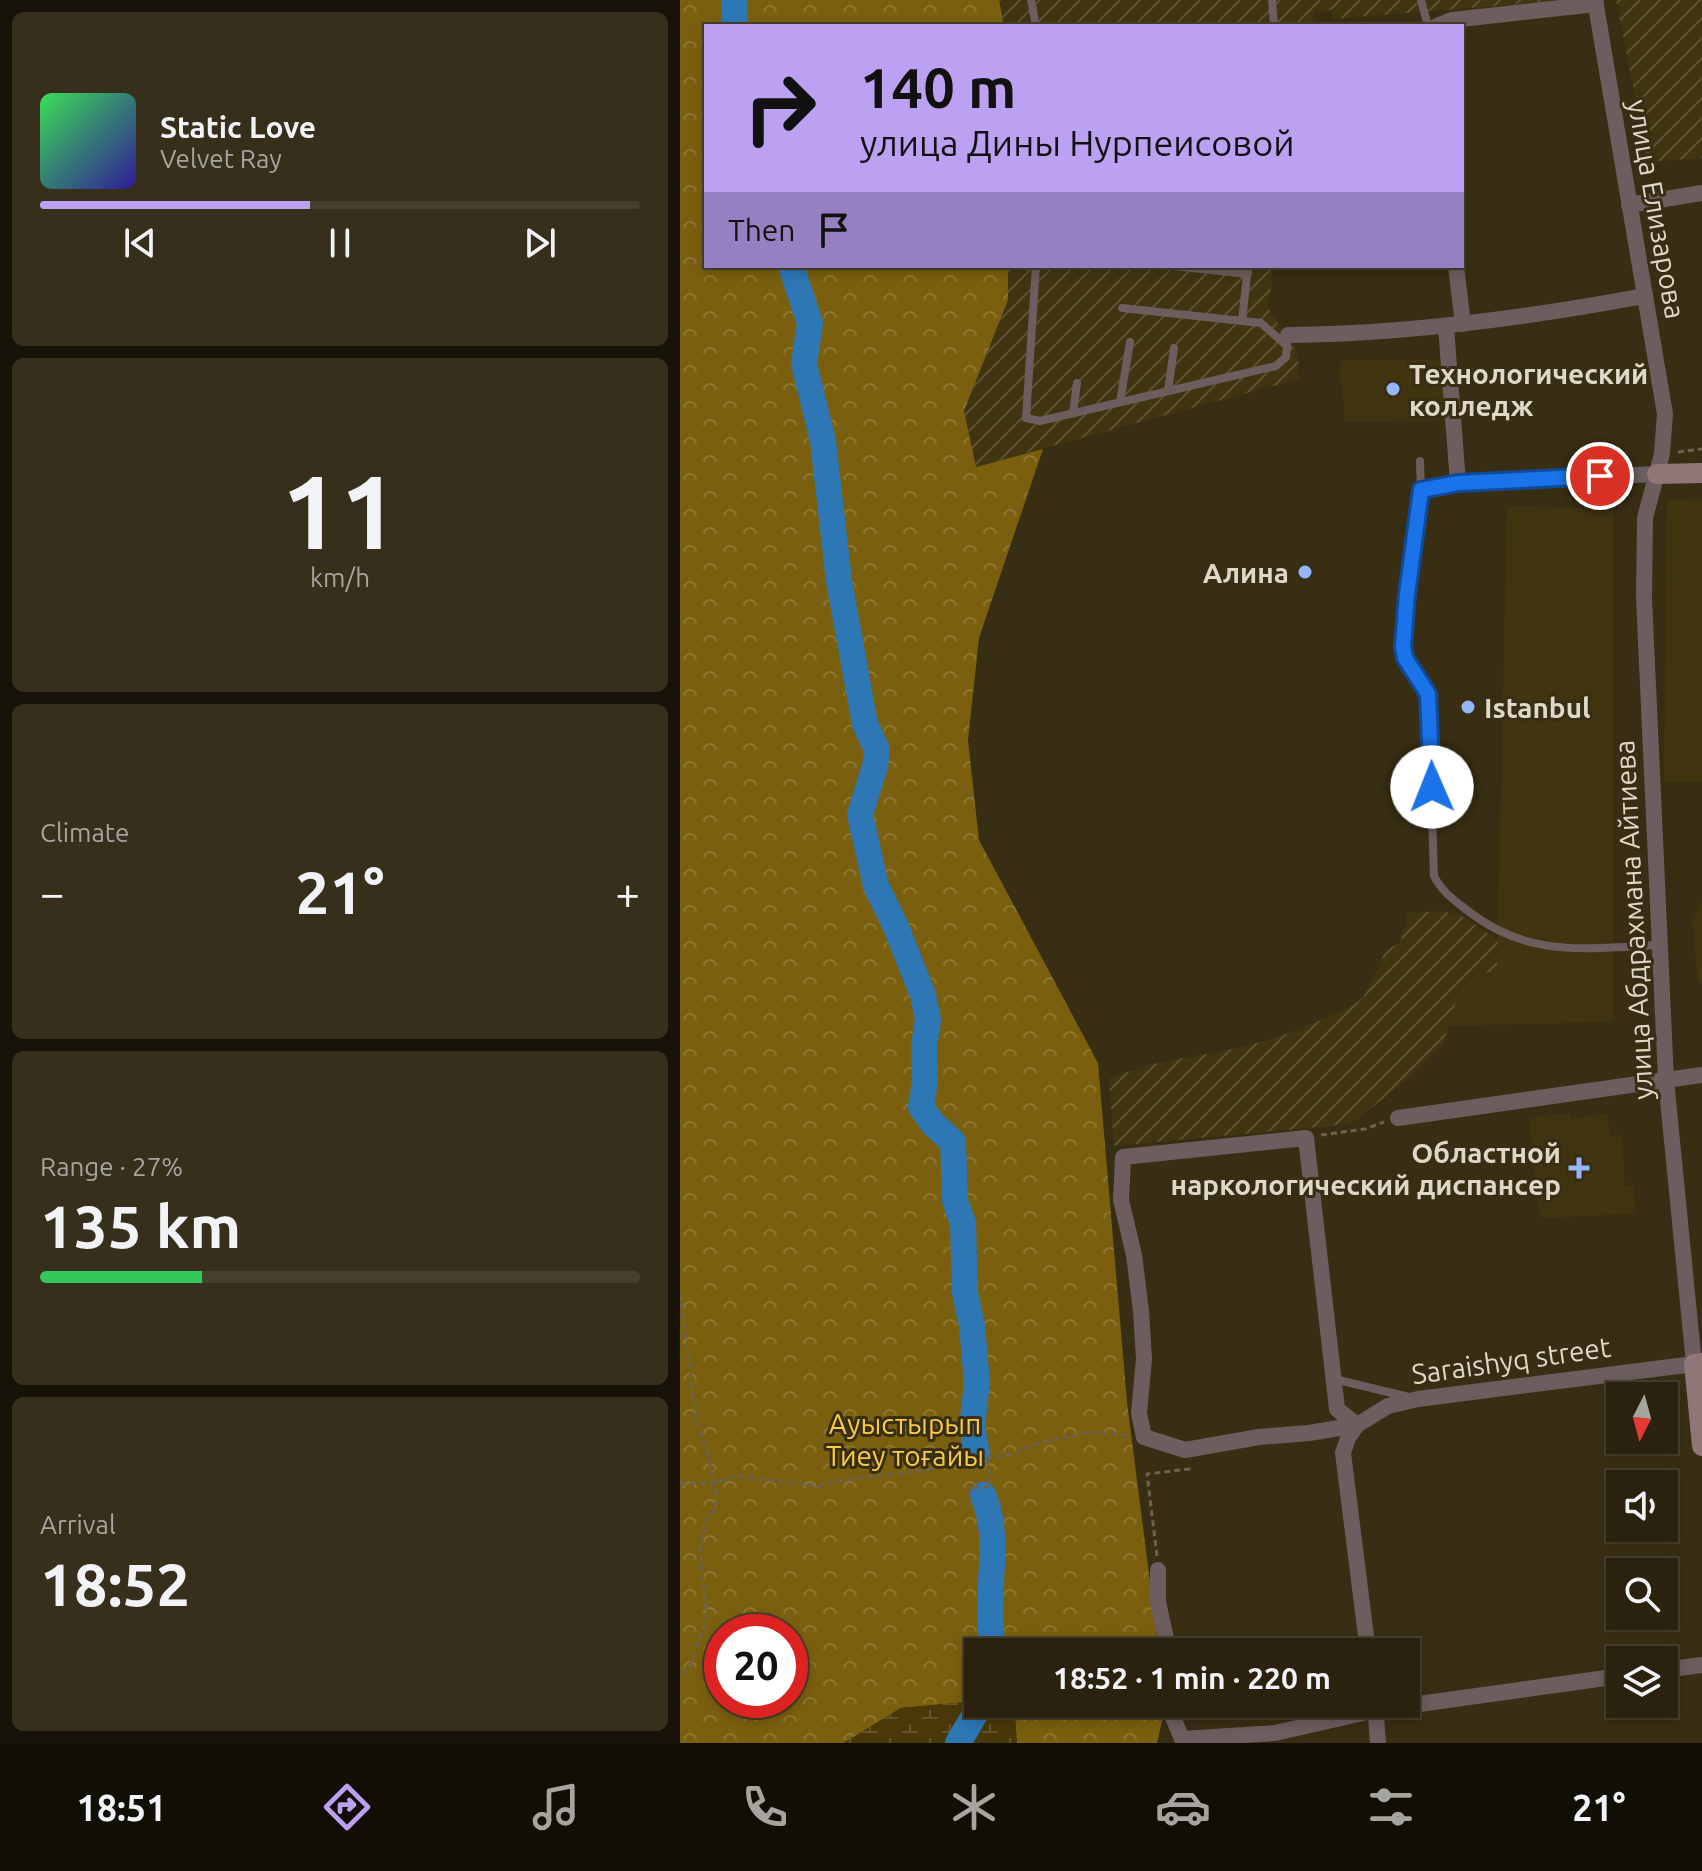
<!DOCTYPE html>
<meta charset="utf-8">
<style>
:root{--surface:#2a220e;--page:#362f1c;--text:#f1f3f6;--muted:#a5a49e;--line:#463f2e;--accent:#bca0f2}
body{margin:0;font-family:Ubuntu,sans-serif;background:var(--page);color:var(--text);height:100vh;display:flex;flex-direction:column;font-size:30px;white-space:nowrap}
*{box-sizing:border-box;margin:0}
p{font-size:26px;color:var(--muted)}
.icon{flex:none;width:44px;height:44px;fill:none;stroke:currentColor;stroke-width:2;stroke-linecap:round;stroke-linejoin:round}
.map{position:relative;flex:1;overflow:hidden}
.side{display:flex;flex-direction:column;gap:12px;padding:12px;background:#171308;width:680px}
.side>*{flex:none}
.guide{position:absolute;left:24px;top:24px;width:760px;height:244px;border-radius:0px;box-shadow:0 4px 12px #0003,0 0 0 2px var(--line);background:#bca0f2;color:#111;overflow:hidden}
.needle{width:52px;rotate:186deg}
.buttons{position:absolute;left:926px;top:1382px;display:grid;gap:16px}
.buttons a{display:grid;place-items:center;width:72px;height:72px;border-radius:0px;background:var(--surface);box-shadow:0 4px 12px #0003,0 0 0 2px var(--line);font-size:40px}
.speed{position:absolute;left:24px;top:1614px;display:flex;gap:16px;font-size:40px;font-weight:700;text-align:center}
.speed>*{display:grid;place-content:center;width:104px;height:104px;border-radius:50%;background:var(--surface);box-shadow:0 4px 12px #0003,0 0 0 2px var(--line);line-height:1}
.speed .limit{border:12px solid #d22;background:#fff;color:#111}
.pin{position:absolute;display:grid;place-items:center;width:68px;height:68px;color:#fff;margin:-34px;border:4px solid #fff;border-radius:50%;box-shadow:0 2px 8px #0007}
.me{position:absolute;width:88px;margin:-44px;rotate:359deg;stroke-linejoin:round;filter:drop-shadow(0 0 6px #0008)}
.turn{display:flex;align-items:center;gap:28px;height:168px;padding:0 24px;font-size:36px}
.turn .icon{width:104px;height:104px;stroke-width:2.5}
.turn b{display:block;font-size:56px;line-height:68px}
.then{display:flex;align-items:center;height:76px;padding:0 24px;background:#0003;gap:16px;font-size:30px}
.big{font-size:60px;font-weight:600;line-height:1.1}
.side .tile{flex:1;display:flex;flex-direction:column;justify-content:center;gap:12px;min-width:0;padding:0 28px;border-radius:12px;background:var(--page)}
.side .dial{align-items:center;gap:0}
.dial b{font-size:104px;line-height:1}
.song{display:flex;align-items:center;gap:24px}
.cover{width:96px;height:96px;border-radius:12px;background:linear-gradient(135deg,hsl(130 70% 55%),hsl(250 70% 35%))}
.played{height:8px;border-radius:4px;background:linear-gradient(90deg,var(--accent) 45%,var(--line) 45%)}
.keys{display:flex;justify-content:space-around;direction:ltr}
.heat{display:flex;justify-content:space-between;align-items:center;font-size:44px;direction:ltr}
.charge{height:12px;border-radius:6px;background:linear-gradient(90deg,#34c759 27%,var(--line) 0)}
.trip{position:absolute;left:284px;top:1638px;width:456px;height:80px;border-radius:0px;background:var(--surface);box-shadow:0 4px 12px #0003,0 0 0 2px var(--line);font-weight:600;line-height:80px;text-align:center}
.menu{display:flex;height:128px;justify-content:space-around;align-items:center;background:#110e06;color:var(--muted)}
.menu .icon{width:56px;height:56px}
.menu .current{color:var(--accent)}
.menu b{font-size:36px;color:var(--text)}
main{display:flex;flex:1;min-height:0}
.map>svg:first-child{display:block}
</style>
<main>
<section class="side">
<div class="tile">
<div class="song"><i class="cover"></i><div><b>Static Love</b><p>Velvet Ray</p></div></div>
<div class="played"></div>
<div class="keys"><svg class="icon" aria-label="previous" viewBox="0 0 24 24"><path d="M18 5L8 12l10 7zM5 5v14"/></svg><svg class="icon" aria-label="pause" viewBox="0 0 24 24"><path d="M8 5v14M16 5v14"/></svg><svg class="icon" aria-label="next" viewBox="0 0 24 24"><path d="M6 5l10 7-10 7zM19 5v14"/></svg></div>
</div>
<div class="tile dial"><b>11</b><p>km/h</p></div>
<div class="tile"><p>Climate</p>
<div class="heat"><a>−</a><b class="big">21°</b><a>+</a></div>
</div>
<div class="tile"><p>Range · 27%</p><b class="big">135 km</b><div class="charge"></div></div>
<div class="tile"><p>Arrival</p><b class="big">18:52</b></div>
</section>
<div class="map">
<svg width="1022" height="1743" viewBox="0 0 1022 1743">
<defs>
<pattern id="industrial-furrows" width="10" height="10" patternUnits="userSpaceOnUse" patternTransform="scale(2)"><rect width="10" height="10" fill="#403411"/><path d="M-1 1l2-2M0 10L10 0M9 11l2-2" fill="none" stroke="#5b5132"/></pattern>
<pattern id="forest-crowns" width="20" height="18" patternUnits="userSpaceOnUse" patternTransform="scale(2)"><rect width="20" height="18" fill="#7a5f0e"/><path d="M2 6a3 3 0 1 1 6 0M12 15a3 3 0 1 1 6 0" fill="none" stroke="#8c7530"/></pattern>
<pattern id="wetland-marsh" width="20" height="14" patternUnits="userSpaceOnUse" patternTransform="scale(2)"><rect width="20" height="14" fill="#493808"/><path d="M1 5h8M5 5V1M11 12h8M15 12V8" fill="none" stroke="#63542b"/></pattern>
</defs>
<rect width="100%" height="100%" fill="#382e13"/>
<g fill="#403411">
<path d="M661,360H762L767,420L664,422V401L659,377Z"/>
<path d="M1022,499V782L984,783L987,500Z"/>
<path d="M827,506L933,509V1022L768,1026L782,982L817,968Z"/>
<path d="M1022,901V981L1018,982L1012,922Z"/>
<path d="M890,1113L891,1118L928,1114L930,1136L942,1135L945,1186L954,1185L956,1214L860,1218L849,1117Z"/>
</g>
<g fill="url(#industrial-furrows)">
<path d="M319,0H888L653,19L652,10L635,12L636,26H324Z"/>
<path d="M936,0H1022V158L968,162Z"/>
<path d="M328,266H594L588,308L618,354L619,379L296,467L284,411L328,300Z"/>
<path d="M760,911L780,915L818,940L817,969L782,982L763,1045L730,1077L671,1124L434,1146L429,1078L468,1065L567,1046L615,1031L666,1009L683,998L706,950L720,943L728,913Z"/>
</g>
<g fill="url(#forest-crowns)" fill-rule="evenodd">
<path d="M0,0H319L324,26H26V266H328V300L284,411L296,467L363,449L299,638L288,740L299,840L418,1063L447,1402L479,1652H298V1701L221,1708L164,1743H0ZM42,1632H110V1700H42Z"/>
<path d="M334,1704H486L477,1743H337Z"/>
</g>
<path fill="url(#wetland-marsh)" d="M298,1701V1704H334L337,1743H164L221,1708Z"/>
<g fill="none" stroke-linecap="round" stroke-linejoin="round">
<g stroke="#2d77b5" stroke-width="26">
<path d="M54,0L55,26"/>
<path d="M111,266L130,323L124,364L143,441L159,581L185,724L197,750L195,766L180,815L196,886L216,927L243,995L248,1020L244,1046L245,1081L241,1107L253,1124L273,1142L275,1201L283,1223L285,1293L292,1326L297,1383L292,1426L297,1455"/>
<path d="M303,1495C319,1534 310,1567 310,1608C309,1624 314,1636 310,1652"/>
<path d="M278,1743L301,1704"/>
</g>
<g stroke="#6c634c" stroke-width="3" stroke-dasharray="6 4" stroke-linecap="butt">
<path d="M998,452L1022,449"/>
<path d="M641,1135L685,1129L704,1122"/>
<path d="M0,1293L16,1418L36,1483V1508L25,1522L20,1551L27,1619L10,1665L0,1677"/>
<path d="M0,1483H36L55,1476L138,1486L162,1480L241,1471L332,1454L362,1442L410,1432L448,1435"/>
<path d="M293,1488L311,1486L307,1459"/>
<path d="M477,1556L467,1474L509,1469L508,1465"/>
</g>
<g stroke="#6c5d5e" stroke-width="8">
<path d="M351,0L356,26"/>
<path d="M592,0L594,26"/>
<path d="M741,0L748,26"/>
<path d="M356,266L346,418L360,421L596,366L606,357L608,335"/>
<path d="M493,266L568,274"/>
<path d="M442,308L581,323L607,346"/>
<path d="M562,321L568,266"/>
<path d="M488,391L494,348"/>
<path d="M440,402L450,342"/>
<path d="M393,413L397,383"/>
<path d="M740,461L741,490L727,594L723,646L725,658L748,694L754,876C762,892 774,900 788,911C850,959 906,948 979,945"/>
<path d="M741,490L778,483"/>
<path d="M654,1379L729,1397"/>
</g>
<g stroke="#6c5d5e" stroke-width="16">
<path d="M757,26L772,20L916,4"/>
<path d="M949,205L1022,193"/>
<path d="M776,266L783,324"/>
<path d="M766,327L778,483L977,474"/>
<path d="M608,335C728,334 846,318 964,296"/>
<path d="M718,1118L1022,1075"/>
<path d="M677,1425L657,1409L626,1138L443,1157L441,1200L454,1255L461,1311L464,1359L459,1413L464,1437L505,1450L579,1437L629,1433L677,1425L708,1406L738,1399L1014,1364L986,1080L964,598L965,518L982,454L985,414L915,0"/>
<path d="M677,1425L668,1438L663,1453L688,1652"/>
<path d="M478,1570V1602L489,1652"/>
<path d="M984,1670L1022,1665"/>
<path d="M491,1704L492,1715L502,1739L595,1733L696,1710L940,1676"/>
<path d="M695,1704L698,1743"/>
</g>
<g stroke="#8f7778" stroke-width="20">
<path d="M977,474L1022,473"/>
<path d="M1022,1363L1014,1364L1022,1446"/>
</g>
</g>
<g fill="none" stroke-linecap="round" stroke-linejoin="round">
<g stroke="#114b97" stroke-width="20">
<path id="route" d="M752,787L748,694L725,658L723,646L727,594L741,490L778,483L920,476"/>
</g>
<use href="#route" stroke="#1a73e8" stroke-width="14"/>
</g>
<g fill="#95b6fd" stroke="#382e13" stroke-width="3">
<circle cx="713" cy="389" r="8"/>
<circle cx="625" cy="572" r="8"/>
<circle cx="788" cy="707" r="8"/>
<path d="M895 1156h8v8h8v8h-8v8h-8v-8h-8v-8h8z"/>
</g>
<g text-anchor="middle" dominant-baseline="central" stroke-width="6" stroke-linejoin="round" paint-order="stroke">
<g font-size="28" fill="#dfd8c9" stroke="#382e13">
<text transform="translate(977 209) rotate(80)">улица Елизарова</text>
<text transform="translate(953 920) rotate(-93)">улица Абдрахмана Айтиева</text>
<text transform="translate(831 1360) rotate(-8)">Saraishyq street</text>
</g>
<g font-size="28" font-weight="bold" fill="#dfd8c9" stroke="#382e13" text-anchor="start">
<text x="729" y="373">Технологический<tspan x="729" dy="32">колледж</tspan></text>
<text x="609" y="572" text-anchor="end">Алина</text>
<text x="804" y="707">Istanbul</text>
<text x="881" y="1152" text-anchor="end">Областной<tspan x="881" dy="32">наркологический диспансер</tspan></text>
</g>
<g font-size="28" fill="#f8ca47" stroke="#382e13">
<text x="225" y="1423">Ауыстырып<tspan x="225" dy="32">Тиеу тоғайы</tspan></text>
</g>
</g>
</svg>
<div class="buttons">
<a><svg class="needle" viewBox="-14 -14 28 28"><path d="M0-13l5 13h-10z" fill="#e53935"/><path d="M0 13l5-13h-10z" fill="#a5a49e"/></svg></a>
<a><svg class="icon" aria-label="sound" viewBox="0 0 24 24"><path d="M4 9h4l5-4v14l-5-4H4zM17 9q2 3 0 6"/></svg></a>
<a><svg class="icon" aria-label="search" viewBox="0 0 24 24"><circle cx="10" cy="10" r="6"/><path d="M15 15l6 6"/></svg></a>
<a><svg class="icon" aria-label="layers" viewBox="0 0 24 24"><path d="M12 4l9 5-9 5-9-5zM3 14l9 5 9-5"/></svg></a>
</div>
<div class="speed"><div class="limit">20</div></div>
<div class="pin" style="left:920px;top:476px;background:#d93025"><svg class="icon" aria-label="arrive" viewBox="0 0 24 24"><path d="M6 21V4h12l-3 4 3 4H6"/></svg></div>
<svg class="me" style="left:752px;top:787px" viewBox="-20 -20 40 40"><circle r="19" fill="#fff"/><path d="M0-13L10 11 0 6-10 11z" fill="#1a73e8"/></svg>
<div class="trip">18:52 · 1 min · 220 m</div>
<div class="guide">
<div class="turn"><svg class="icon" aria-label="right" viewBox="0 0 24 24"><path d="M7 20v-9h11M14 6l5 5-5 5"/></svg><div><b>140 m</b>улица Дины Нурпеисовой</div></div>
<div class="then">Then<svg class="icon" aria-label="arrive" viewBox="0 0 24 24"><path d="M6 21V4h12l-3 4 3 4H6"/></svg></div>
</div>
</div>
</main>
<nav class="menu">
<b>18:51</b>
<svg class="icon current" aria-label="directions" viewBox="0 0 24 24"><path d="M12 3l9 9-9 9-9-9zM9 14v-3h6M13 9l2 2-2 2"/></svg>
<svg class="icon" aria-label="music" viewBox="0 0 24 24"><path d="M9 18V5l10-2v13"/><circle cx="6" cy="18" r="3"/><circle cx="16" cy="16" r="3"/></svg>
<svg class="icon" aria-label="phone" viewBox="0 0 24 24"><path d="M5 4h4l2 5-3 2q2 4 5 5l2-3 5 2v4C11 20 4 13 5 4z"/></svg>
<svg class="icon" aria-label="climate" viewBox="0 0 24 24"><path d="M12 3v18M4 7l16 10M4 17L20 7"/></svg>
<svg class="icon" aria-label="car" viewBox="0 0 24 24"><path d="M5 17H2v-5l4-1 3-4h7l3 4 3 1v5h-3M9 17h6M6 11h13"/><circle cx="7" cy="17" r="2"/><circle cx="17" cy="17" r="2"/></svg>
<svg class="icon" aria-label="filters" viewBox="0 0 24 24"><path d="M4 7h16M4 17h16"/><circle cx="9" cy="7" r="2"/><circle cx="15" cy="17" r="2"/></svg>
<b>21°</b>
</nav>
